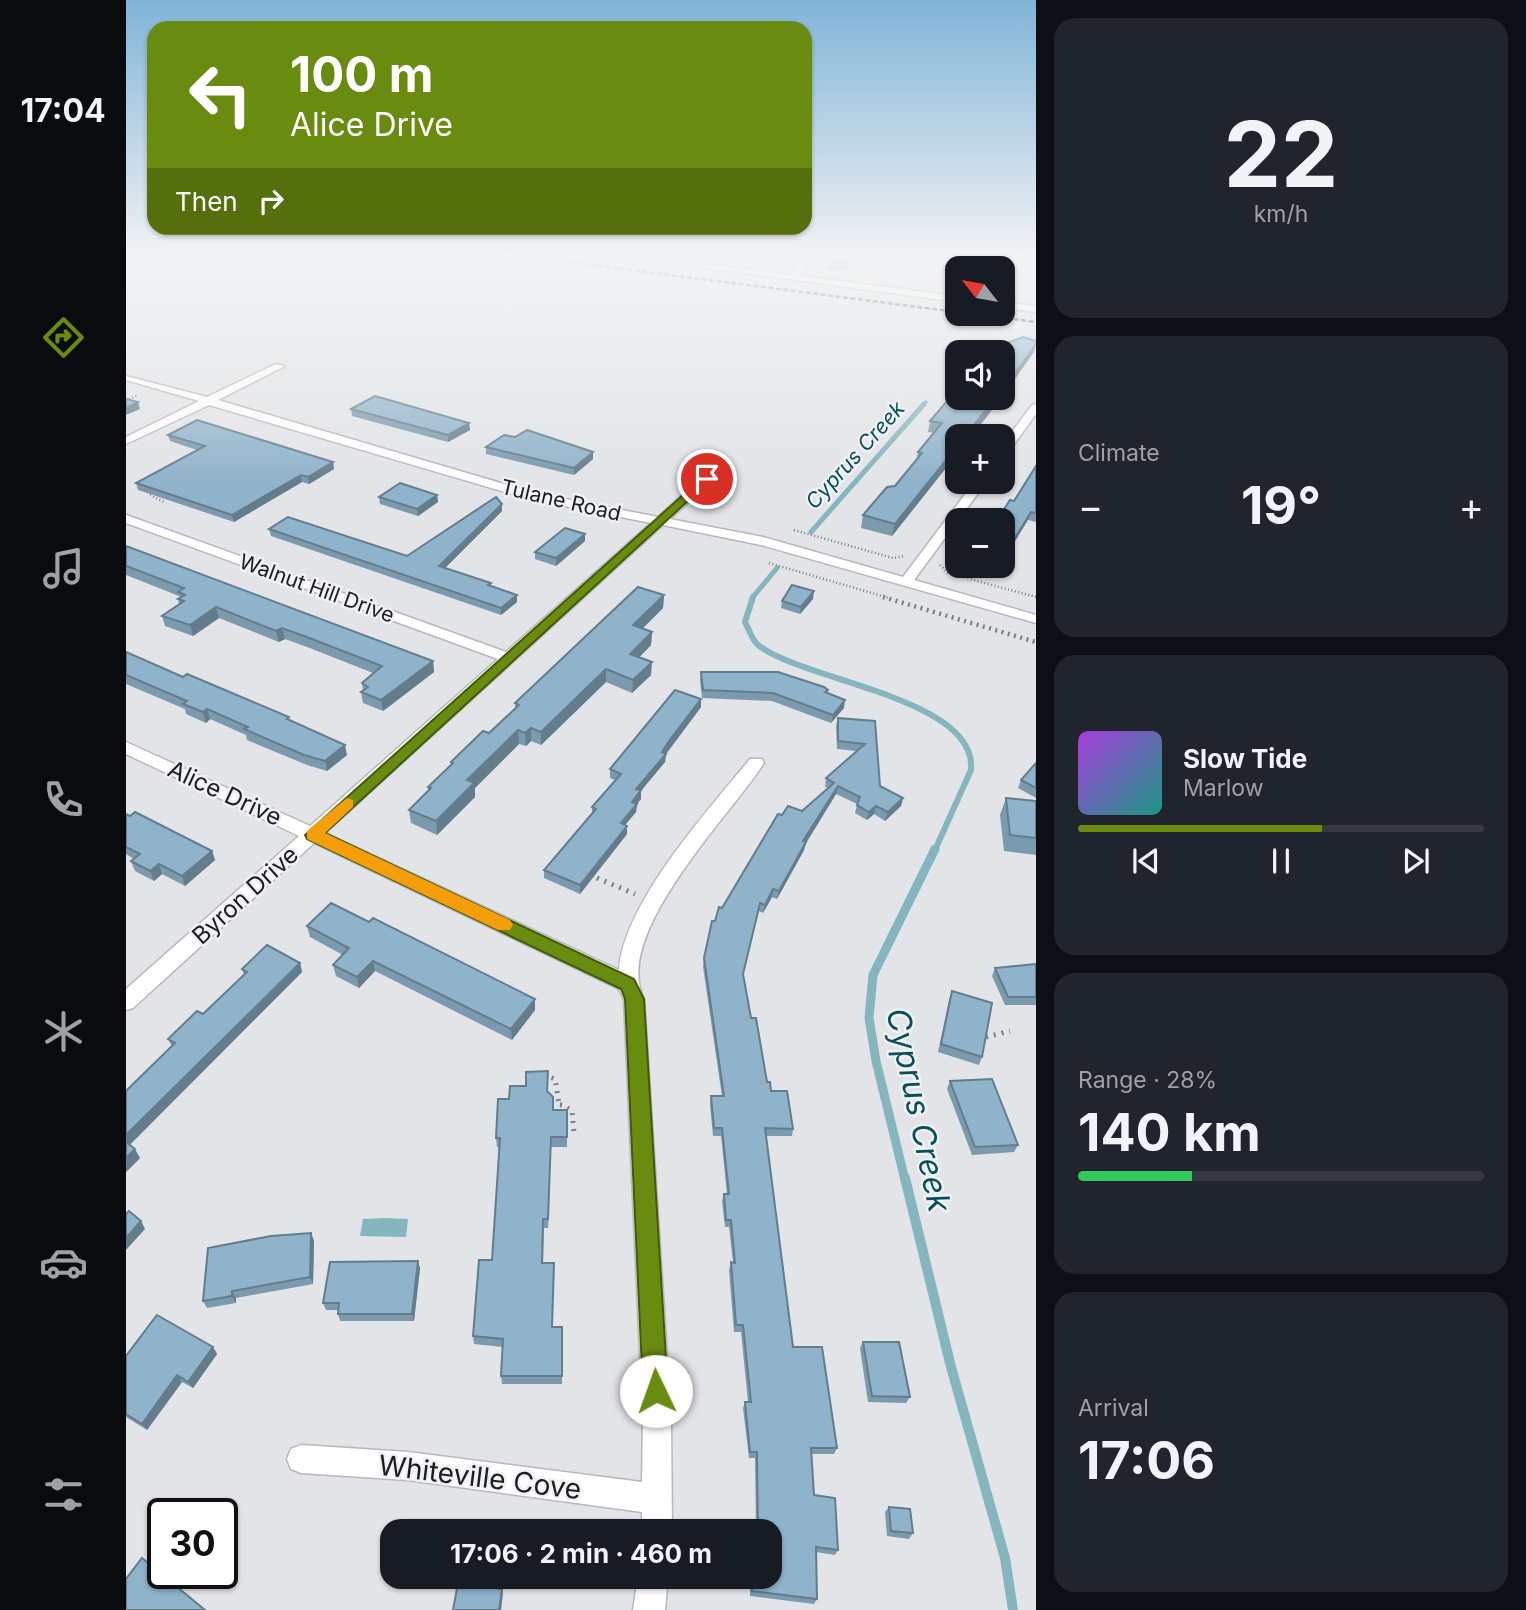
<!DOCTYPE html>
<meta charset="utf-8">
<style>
:root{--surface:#171b24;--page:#20242c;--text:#f1f3f6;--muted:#9ea1a6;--line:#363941;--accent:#698b10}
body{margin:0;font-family:Inter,sans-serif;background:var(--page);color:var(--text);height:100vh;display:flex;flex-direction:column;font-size:26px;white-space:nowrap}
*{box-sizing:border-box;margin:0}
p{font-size:23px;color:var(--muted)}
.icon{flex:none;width:38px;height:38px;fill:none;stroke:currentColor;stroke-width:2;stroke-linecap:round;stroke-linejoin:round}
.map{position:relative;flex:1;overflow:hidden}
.sheet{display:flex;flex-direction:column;gap:18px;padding:18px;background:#0d0f14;width:490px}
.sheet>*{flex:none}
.guide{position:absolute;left:21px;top:21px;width:665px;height:214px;border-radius:21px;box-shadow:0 2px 5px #0004;background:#698b10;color:#fff;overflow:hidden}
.needle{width:46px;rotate:301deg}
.fabs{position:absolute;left:819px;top:256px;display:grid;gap:14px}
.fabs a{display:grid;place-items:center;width:70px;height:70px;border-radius:14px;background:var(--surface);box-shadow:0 2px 5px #0004;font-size:35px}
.speed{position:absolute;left:21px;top:1498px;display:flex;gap:14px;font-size:35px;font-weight:700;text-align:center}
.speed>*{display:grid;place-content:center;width:91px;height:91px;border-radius:50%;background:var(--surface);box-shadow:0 2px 5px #0004;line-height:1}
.speed .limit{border:4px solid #111;border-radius:10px;background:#fff;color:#111}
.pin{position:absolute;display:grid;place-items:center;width:60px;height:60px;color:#fff;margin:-30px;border:4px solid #fff;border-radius:50%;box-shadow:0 2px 7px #0007}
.me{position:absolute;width:77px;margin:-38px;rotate:357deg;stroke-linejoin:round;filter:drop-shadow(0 0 5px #0008)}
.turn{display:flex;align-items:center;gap:24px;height:147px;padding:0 28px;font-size:32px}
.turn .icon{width:91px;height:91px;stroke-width:2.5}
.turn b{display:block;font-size:49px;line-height:60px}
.then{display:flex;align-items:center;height:66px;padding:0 28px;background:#0003;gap:14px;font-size:26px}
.big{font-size:52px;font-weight:700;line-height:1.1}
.sheet .card{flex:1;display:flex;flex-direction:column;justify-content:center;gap:10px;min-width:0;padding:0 24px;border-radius:21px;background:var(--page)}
.sheet .dial{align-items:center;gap:0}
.dial b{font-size:91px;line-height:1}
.song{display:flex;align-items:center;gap:21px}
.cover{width:84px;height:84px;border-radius:10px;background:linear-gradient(135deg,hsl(280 70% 55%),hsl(170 70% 35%))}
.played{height:7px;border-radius:4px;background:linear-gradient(90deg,var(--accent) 60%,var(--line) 60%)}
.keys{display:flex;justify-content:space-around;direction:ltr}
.heat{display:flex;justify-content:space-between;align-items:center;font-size:38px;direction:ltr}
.charge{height:10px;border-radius:5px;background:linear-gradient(90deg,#34c759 28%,var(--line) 0)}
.trip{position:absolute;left:254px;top:1519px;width:402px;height:70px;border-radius:21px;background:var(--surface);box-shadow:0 2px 5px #0004;font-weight:700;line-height:70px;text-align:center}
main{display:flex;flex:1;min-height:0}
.menu{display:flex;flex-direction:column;width:126px;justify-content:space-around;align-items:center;background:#090b0e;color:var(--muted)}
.menu .icon{width:49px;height:49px}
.menu .current{color:var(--accent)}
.menu b{font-size:32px;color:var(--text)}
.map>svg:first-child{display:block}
</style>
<main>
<nav class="menu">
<b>17:04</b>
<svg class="icon current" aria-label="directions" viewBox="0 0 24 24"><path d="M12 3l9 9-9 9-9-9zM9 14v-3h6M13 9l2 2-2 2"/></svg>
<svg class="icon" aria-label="music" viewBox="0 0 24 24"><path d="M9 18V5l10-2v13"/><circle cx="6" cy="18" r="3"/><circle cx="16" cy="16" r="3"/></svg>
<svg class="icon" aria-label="phone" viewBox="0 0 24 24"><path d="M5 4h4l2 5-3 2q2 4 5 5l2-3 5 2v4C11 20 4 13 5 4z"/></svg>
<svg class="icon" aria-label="climate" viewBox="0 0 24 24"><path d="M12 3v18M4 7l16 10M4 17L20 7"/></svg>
<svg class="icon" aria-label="car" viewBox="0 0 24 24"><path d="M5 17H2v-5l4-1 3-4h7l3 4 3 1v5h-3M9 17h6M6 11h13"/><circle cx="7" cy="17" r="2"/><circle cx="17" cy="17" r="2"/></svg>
<svg class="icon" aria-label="filters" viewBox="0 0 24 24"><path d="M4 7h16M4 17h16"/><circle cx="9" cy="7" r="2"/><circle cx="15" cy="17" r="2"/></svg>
</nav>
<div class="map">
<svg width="910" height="1610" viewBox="0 0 910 1610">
<rect width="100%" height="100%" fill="#e2e4e7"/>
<path fill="#85b5bd" d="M260,1218L282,1219L280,1237L234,1236L237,1219Z"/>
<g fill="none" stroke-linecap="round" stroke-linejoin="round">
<path stroke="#85b5bd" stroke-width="3.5" d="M797,406L800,402"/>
<g stroke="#85b5bd" stroke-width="5">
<path d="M685,532L798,404"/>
<path d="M626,598L651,568"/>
</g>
<path stroke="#85b5bd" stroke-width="6" d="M627,597L619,622C623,629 626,640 632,645C677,681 852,698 845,770L809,850"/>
<path stroke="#85b5bd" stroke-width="9" d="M779,1180L750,1061L743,1018L747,975L809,849"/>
<path stroke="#85b5bd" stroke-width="10" d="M779,1178L825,1367L879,1558L887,1610"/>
<g stroke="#b6b8bc" stroke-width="3">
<g id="street">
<path d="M508,258H528L667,275L675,258H683L675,276L831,296V302Z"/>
<path d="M867,258H875L872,268H864Z"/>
<path d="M877,302L910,306V312L877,308Z"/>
<path d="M150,364L159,366L92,400L409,493L532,517L577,476H585V482L544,519L637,537L777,577L849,481H861L788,580L910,615V623L635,545L537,525L199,833L493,970C497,904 582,810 624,759H636L638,763C605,815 485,934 518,999L545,1419L546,1531H516V1512L282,1480L175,1473L165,1469L161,1459L165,1449L175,1445L282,1452L516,1482L517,1419L498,999L493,989L188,843L7,1008L0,1010V989L173,836L0,754V742L184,826L372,659L0,523V515L380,652L525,523L403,499L83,405L0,444V437L73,401L0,380V376L81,397Z"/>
<path d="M910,404V414L881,454L877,455V444L906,405Z"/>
<path d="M512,1577H542L539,1610H507Z"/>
</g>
</g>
<g stroke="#7e7f81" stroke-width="2.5" stroke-dasharray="1 2.5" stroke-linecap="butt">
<path d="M0,401L12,395"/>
<path d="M877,477L886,464"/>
<path d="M24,495L38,502"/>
<path d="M668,530L767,558L779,556"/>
<path d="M643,563L763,598"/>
<path d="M814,565L822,573L910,597"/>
</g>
<path stroke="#7e7f81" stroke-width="4.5" stroke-dasharray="2 4.5" stroke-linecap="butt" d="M757,597L910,642"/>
<g stroke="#7e7f81" stroke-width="5" stroke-dasharray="2 6" stroke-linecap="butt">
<path d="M471,878L509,894"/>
<path d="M860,1037L884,1031"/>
<path d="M418,1075L429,1079L433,1104"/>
<path d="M426,1104L437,1105L446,1111L448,1133"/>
</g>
<use href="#street" fill="#fff" fill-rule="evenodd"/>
<g stroke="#5c5e5f" stroke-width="2.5" stroke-dasharray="5 2.5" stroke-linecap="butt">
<path d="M412,258L831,312"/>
<path d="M843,313L910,322"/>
</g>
</g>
<g fill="#7b9aae">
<path d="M703,258H726L721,270H701Z"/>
<path d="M831,395V454L766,536L735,528L737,515L769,486L790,461L792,452L808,433L802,432L804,421Z"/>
<path d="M225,409L343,423L344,430L322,442L226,416Z"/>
<path d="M42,435L207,462L208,469L183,484L176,482L108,522L12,490L10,483L71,450L44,441Z"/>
<path d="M389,437L467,452V459L448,475L360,454V447Z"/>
<path d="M910,466V522L902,520L888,501Z"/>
<path d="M311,495L312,502L292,516L254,504L253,497Z"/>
<path d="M376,504V511L319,568L365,583V586L391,602L375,615L145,536L143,529L281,556Z"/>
<path d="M459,534V541L430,566L409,559V552Z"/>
<path d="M0,546L307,661L308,672L257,711L237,703L235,692L237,691L236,683L247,673L181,647L159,639L153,642L93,618L67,636L39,626L36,616L53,604L52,599L54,598L53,596L0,575Z"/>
<path d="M538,595L537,608L517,628L526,632L525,645L513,657L525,675L506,693L480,682L415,745L405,741L400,746L393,744L349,788V797L311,835L285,823L283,810L302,791V787L325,765V762L363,733L389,709V703Z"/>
<path d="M687,599L674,614L655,608L656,601Z"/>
<path d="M0,652L57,677L163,720L221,755L201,771L181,765L121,740L120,735L84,719L80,723L60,714L59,709L0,684Z"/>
<path d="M575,672L702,690L701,693L718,708L705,723L646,701L576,698L574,680Z"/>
<path d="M575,699V707L540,754L539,762L515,790V799L511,804L510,812L499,825L501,826V834L454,894L418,878V870L466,814V807L489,780L484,778V769Z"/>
<path d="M712,718L749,721L754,786L777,798L775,806L759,821L748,814L741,820L729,813L731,804L710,794L680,843L678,850L651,899L646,897L637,913L633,911L617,976L625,1018L641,1082L645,1091L667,1129L666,1136H640L667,1347L711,1448L708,1454H685L688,1495L712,1550L709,1555L690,1552L691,1599L688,1604L624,1596V1577H644V1531H630L629,1458H623L617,1408L619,1402H622L615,1332H608L603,1270L605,1262H607L603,1227H599L596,1201L598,1194H601L595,1136H587L584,1104L585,1096H596L577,967L578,958L589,921L656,815L676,811L702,788L699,787L700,778L731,751L711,749L710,726Z"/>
<path d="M910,763V798L892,788L895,780Z"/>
<path d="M880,798L910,801V855L878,851L874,815Z"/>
<path d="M0,814L86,851L89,860L59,886L36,874L28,881L9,871L5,861L8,859L0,854Z"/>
<path d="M181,926L409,1010L386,1040L249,971L233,988L210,976L207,965L217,955L184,937Z"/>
<path d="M174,963L176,972L4,1145L14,1158L0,1172V1091L46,1047L42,1039L77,1014L118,975L116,969Z"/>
<path d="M910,964V1005H879L866,976L869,968Z"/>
<path d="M826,991L856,1057L853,1065L812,1052L823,1000Z"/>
<path d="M422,1071V1092L427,1110H441V1147H425L422,1228H418L417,1263L427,1327H436V1384H376L375,1376L377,1347L348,1344L347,1336L366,1260L374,1147H371L370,1138L400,1086Z"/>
<path d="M824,1081L892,1145L888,1152L846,1155L821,1089Z"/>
<path d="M185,1233L188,1241L187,1284L110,1298V1303L81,1308L77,1301Z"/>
<path d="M294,1268L288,1321H214L212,1314V1310H200L197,1303Z"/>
<path d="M737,1342L784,1397L780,1403L742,1402L734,1348Z"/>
<path d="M87,1347L91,1354L67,1388L56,1382L21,1430L0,1417V1356Z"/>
<path d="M763,1507L787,1533L783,1539L761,1536L759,1512Z"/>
</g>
<g fill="#647d8d">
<path d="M724,258H726L721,270Z"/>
<path d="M910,344L908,352L877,396V389Z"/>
<path d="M870,397H876L846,436H839Z"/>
<path d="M12,402L14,409L0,415V408Z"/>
<path d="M343,423L344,430L322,442V435Z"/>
<path d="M831,446V454L766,536L769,524Z"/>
<path d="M467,452V459L448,475V468Z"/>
<path d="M207,462L208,469L183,484L182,477Z"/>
<path d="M175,475L176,482L108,522L106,515Z"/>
<path d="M311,495L312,502L292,516L291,509Z"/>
<path d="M376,504V511L314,573L313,566Z"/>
<path d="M905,512L902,520L877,561V557Z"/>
<path d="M459,534V541L430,566V558Z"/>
<path d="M688,591L687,599L674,614L675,607Z"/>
<path d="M391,595V602L375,615V608Z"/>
<path d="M538,595L537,608L507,638V625Z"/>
<path d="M90,607L93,618L67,636L64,625Z"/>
<path d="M156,628L159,639L153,642L150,631Z"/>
<path d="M526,632L525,645L504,667V654Z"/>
<path d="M307,661L308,672L257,711L255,700Z"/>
<path d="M526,662L525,675L506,693L507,680Z"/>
<path d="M480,669V682L415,745V732Z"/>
<path d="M575,699V707L540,754L539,762L510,797V789L543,741Z"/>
<path d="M719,700L718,708L705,723L707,715Z"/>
<path d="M81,709L84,719L80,723L77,712Z"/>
<path d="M405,728V741L400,746L399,733Z"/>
<path d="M392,730L393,744L349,788V797L311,835L310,821L341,780Z"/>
<path d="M219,745L221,755L201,771L199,761Z"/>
<path d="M712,786L710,794L680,843L678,850L651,899L653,891L677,841Z"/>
<path d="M515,790V799L505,810L506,802Z"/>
<path d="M777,798L775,806L759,821L762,812Z"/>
<path d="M511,804L510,812L494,831L495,823Z"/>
<path d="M750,806L748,814L741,820L743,812Z"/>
<path d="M501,826V834L454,894V885Z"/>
<path d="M86,851L89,860L59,886L56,876Z"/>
<path d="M33,864L36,874L28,881L24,871Z"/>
<path d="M647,889L646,897L637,913L639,905Z"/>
<path d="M247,961L249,971L233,988L231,977Z"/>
<path d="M174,963L176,972L0,1148V1135Z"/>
<path d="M409,999V1010L386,1040L385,1029Z"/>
<path d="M425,1137V1147L422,1228V1219Z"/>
<path d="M9,1149L14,1158L0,1172V1158Z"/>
<path d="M15,1221L19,1229L0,1250V1238Z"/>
<path d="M185,1233L188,1241L187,1284L184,1277Z"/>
<path d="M292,1261L294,1268L288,1321L286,1314Z"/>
<path d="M106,1291L110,1298V1303L106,1296Z"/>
<path d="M87,1347L91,1354L67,1388L62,1382Z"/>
<path d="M51,1375L56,1382L21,1430L16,1424Z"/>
<path d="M376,1589L377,1594L375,1610H373Z"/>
</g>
<g fill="#8fb3ca" stroke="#647d8d" stroke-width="2">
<path d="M703,258H724L723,259H703Z"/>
<path d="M897,337L910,341V344L889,373L877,389V352H871L875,345Z"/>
<path d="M827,394L831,395V397H870L839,436H831V446L769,524L737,515L761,487L769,486L796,453L792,452L816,423L804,421Z"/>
<path d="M249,396L343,423L322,435L225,409Z"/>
<path d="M0,399L12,402L0,408Z"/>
<path d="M71,420L207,462L182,477L175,475L106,515L10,483L79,446L42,435Z"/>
<path d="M401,430L467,452L448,468L360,447L378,435L389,437Z"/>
<path d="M910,466V513L905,512L877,557V520H871L884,500L888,501Z"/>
<path d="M274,483L311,495L291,509L253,497Z"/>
<path d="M370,497L376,504L313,566L365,583L362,585L391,595L375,608L143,529L162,517L281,556Z"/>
<path d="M439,528L459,534L430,558L409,552Z"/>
<path d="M0,546L307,661L255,700L235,692L242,687L236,683L256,666L178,636L156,628L150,631L90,607L64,625L36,616L58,601L52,599L59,595L52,592L58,588L0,566Z"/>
<path d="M666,585L688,591L675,607L656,601Z"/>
<path d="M512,587L538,595L507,625L526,632L504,654L526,662L507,680L480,669L415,732L405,728L399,733L392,730L341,780L348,783L310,821L283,810L305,788L302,787L327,763L325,762L357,731L363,733L393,705L389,703Z"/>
<path d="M0,652L57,677L61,674L163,717L161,719L219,745L199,761L178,755L118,729L122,727L81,709L77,712L57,704L61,701L0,675Z"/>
<path d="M575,672H652L698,687L702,690L699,692L719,700L707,715L647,693L577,690Z"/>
<path d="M549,690L575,699L543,741L536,752L540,754L510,789L515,790L506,802L511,804L495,823L501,826L454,885L418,870L470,809L466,807L495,774L484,769Z"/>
<path d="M712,718L749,721L754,786L777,798L762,812L750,806L743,812L731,805L734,797L712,786L677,841L680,842L653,891L647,889L639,905L634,903L617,974L625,1018H630L641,1082H644L645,1091H661L667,1129L639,1128L667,1347H696L711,1448H685L688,1495L709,1498L712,1550L690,1547L691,1599L626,1591V1577H644V1531H632L631,1452H624L619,1402H625L617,1325H610L605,1262L609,1263L605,1220H600L598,1194H603L596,1128H588L585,1096H598L578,958L586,921H589L593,907L596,908L652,814L656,815L662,806L676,811L708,783L700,778L739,744L712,741Z"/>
<path d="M910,763V788L895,780Z"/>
<path d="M880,798L910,801V838L884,835Z"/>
<path d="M9,812L86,851L56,876L33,864L24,871L5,861L14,854L0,847V814L4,816Z"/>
<path d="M205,903L243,922L247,918L409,999L385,1029L247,961L231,977L207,965L223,948L181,926Z"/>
<path d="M141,945L174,963L0,1135V1091L49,1043L42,1039L71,1011L77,1014L121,972L116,969Z"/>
<path d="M910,964V997H882L869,968Z"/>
<path d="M826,991L866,1003L856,1057L815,1044Z"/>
<path d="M422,1071L421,1091L427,1097V1110H441V1137H425L422,1219H417L416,1263H428L426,1327H436V1376H375L377,1339L347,1336L353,1260H366L374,1138H370L372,1099H383L384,1086H400V1072Z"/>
<path d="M866,1079L892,1145L849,1147L824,1081Z"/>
<path d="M0,1142L9,1149L0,1158Z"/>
<path d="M3,1211L15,1221L0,1238V1214Z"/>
<path d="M185,1233L184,1277L106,1291V1296L77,1301L82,1248L145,1236Z"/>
<path d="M292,1261L286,1314H212L213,1303H197L204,1262Z"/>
<path d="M31,1315L87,1347L62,1382L51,1375L16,1424L0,1414V1356Z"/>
<path d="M737,1342H773L784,1397L746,1396Z"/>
<path d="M763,1507L784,1509L787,1533L765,1531Z"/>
<path d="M16,1558L79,1610H0V1579Z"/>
<path d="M332,1583L376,1589L373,1610H327Z"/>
</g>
<linearGradient id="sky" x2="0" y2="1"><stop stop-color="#80b4d7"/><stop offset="0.53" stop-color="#f2f3f4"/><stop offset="1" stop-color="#f2f3f4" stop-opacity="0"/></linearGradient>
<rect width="910" height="483" fill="url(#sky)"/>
<path fill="#698b10" stroke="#445a0a" stroke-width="2" d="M577,477L586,479L199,833L508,979L518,999L542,1391L538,1400L530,1403L521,1400L517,1391L499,999L495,989L181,839L179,835Z"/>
<path fill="#f59e0b" d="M221,798L227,800V807L199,833L384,920L387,925L384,930H372L181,839V831Z"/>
<g text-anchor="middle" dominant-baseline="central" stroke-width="5" stroke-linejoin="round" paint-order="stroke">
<g font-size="21" font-style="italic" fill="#085059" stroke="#eff1f4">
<text transform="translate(729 455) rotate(-48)">Cyprus Creek</text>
</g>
<g font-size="21" fill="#1c1d1e" stroke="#eff1f4">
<text transform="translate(435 500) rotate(13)">Tulane Road</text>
<text transform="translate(191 588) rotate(20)">Walnut Hill Drive</text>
</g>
<g font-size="24" fill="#1c1d1e" stroke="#eff1f4">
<text transform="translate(99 793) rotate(25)">Alice Drive</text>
<text transform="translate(119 895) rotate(-42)">Byron Drive</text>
</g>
<g font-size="28" fill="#1c1d1e" stroke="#eff1f4">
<text transform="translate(354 1477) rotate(7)">Whiteville Cove</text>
</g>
<g font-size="32" font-style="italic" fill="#085059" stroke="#eff1f4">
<text transform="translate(793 1110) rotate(78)">Cyprus Creek</text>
</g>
</g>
</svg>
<div class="fabs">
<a><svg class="needle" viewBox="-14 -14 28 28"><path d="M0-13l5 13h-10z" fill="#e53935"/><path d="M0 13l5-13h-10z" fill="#9ea1a6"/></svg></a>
<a><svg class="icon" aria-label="sound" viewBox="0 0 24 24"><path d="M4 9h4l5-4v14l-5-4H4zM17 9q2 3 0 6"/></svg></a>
<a>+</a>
<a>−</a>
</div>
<div class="speed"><div class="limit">30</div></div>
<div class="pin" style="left:581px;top:479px;background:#d93025"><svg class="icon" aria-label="arrive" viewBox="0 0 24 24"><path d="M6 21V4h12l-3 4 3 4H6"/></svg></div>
<svg class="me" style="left:530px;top:1391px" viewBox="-20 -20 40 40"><circle r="19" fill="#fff"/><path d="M0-13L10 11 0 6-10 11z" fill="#698b10"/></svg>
<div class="trip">17:06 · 2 min · 460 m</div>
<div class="guide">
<div class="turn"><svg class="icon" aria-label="left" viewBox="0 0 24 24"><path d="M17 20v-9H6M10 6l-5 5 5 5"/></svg><div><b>100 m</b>Alice Drive</div></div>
<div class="then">Then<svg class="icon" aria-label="right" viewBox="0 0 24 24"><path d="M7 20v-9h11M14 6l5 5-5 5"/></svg></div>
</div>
</div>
<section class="sheet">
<div class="card dial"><b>22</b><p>km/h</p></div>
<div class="card"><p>Climate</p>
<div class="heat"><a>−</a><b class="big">19°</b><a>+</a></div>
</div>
<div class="card">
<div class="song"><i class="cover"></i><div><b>Slow Tide</b><p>Marlow</p></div></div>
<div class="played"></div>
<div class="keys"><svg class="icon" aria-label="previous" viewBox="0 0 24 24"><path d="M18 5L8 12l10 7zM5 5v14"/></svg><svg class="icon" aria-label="pause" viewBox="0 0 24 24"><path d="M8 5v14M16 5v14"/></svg><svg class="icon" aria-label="next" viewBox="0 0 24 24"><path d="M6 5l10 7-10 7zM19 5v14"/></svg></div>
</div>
<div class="card"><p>Range · 28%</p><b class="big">140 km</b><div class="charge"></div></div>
<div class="card"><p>Arrival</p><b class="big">17:06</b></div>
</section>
</main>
